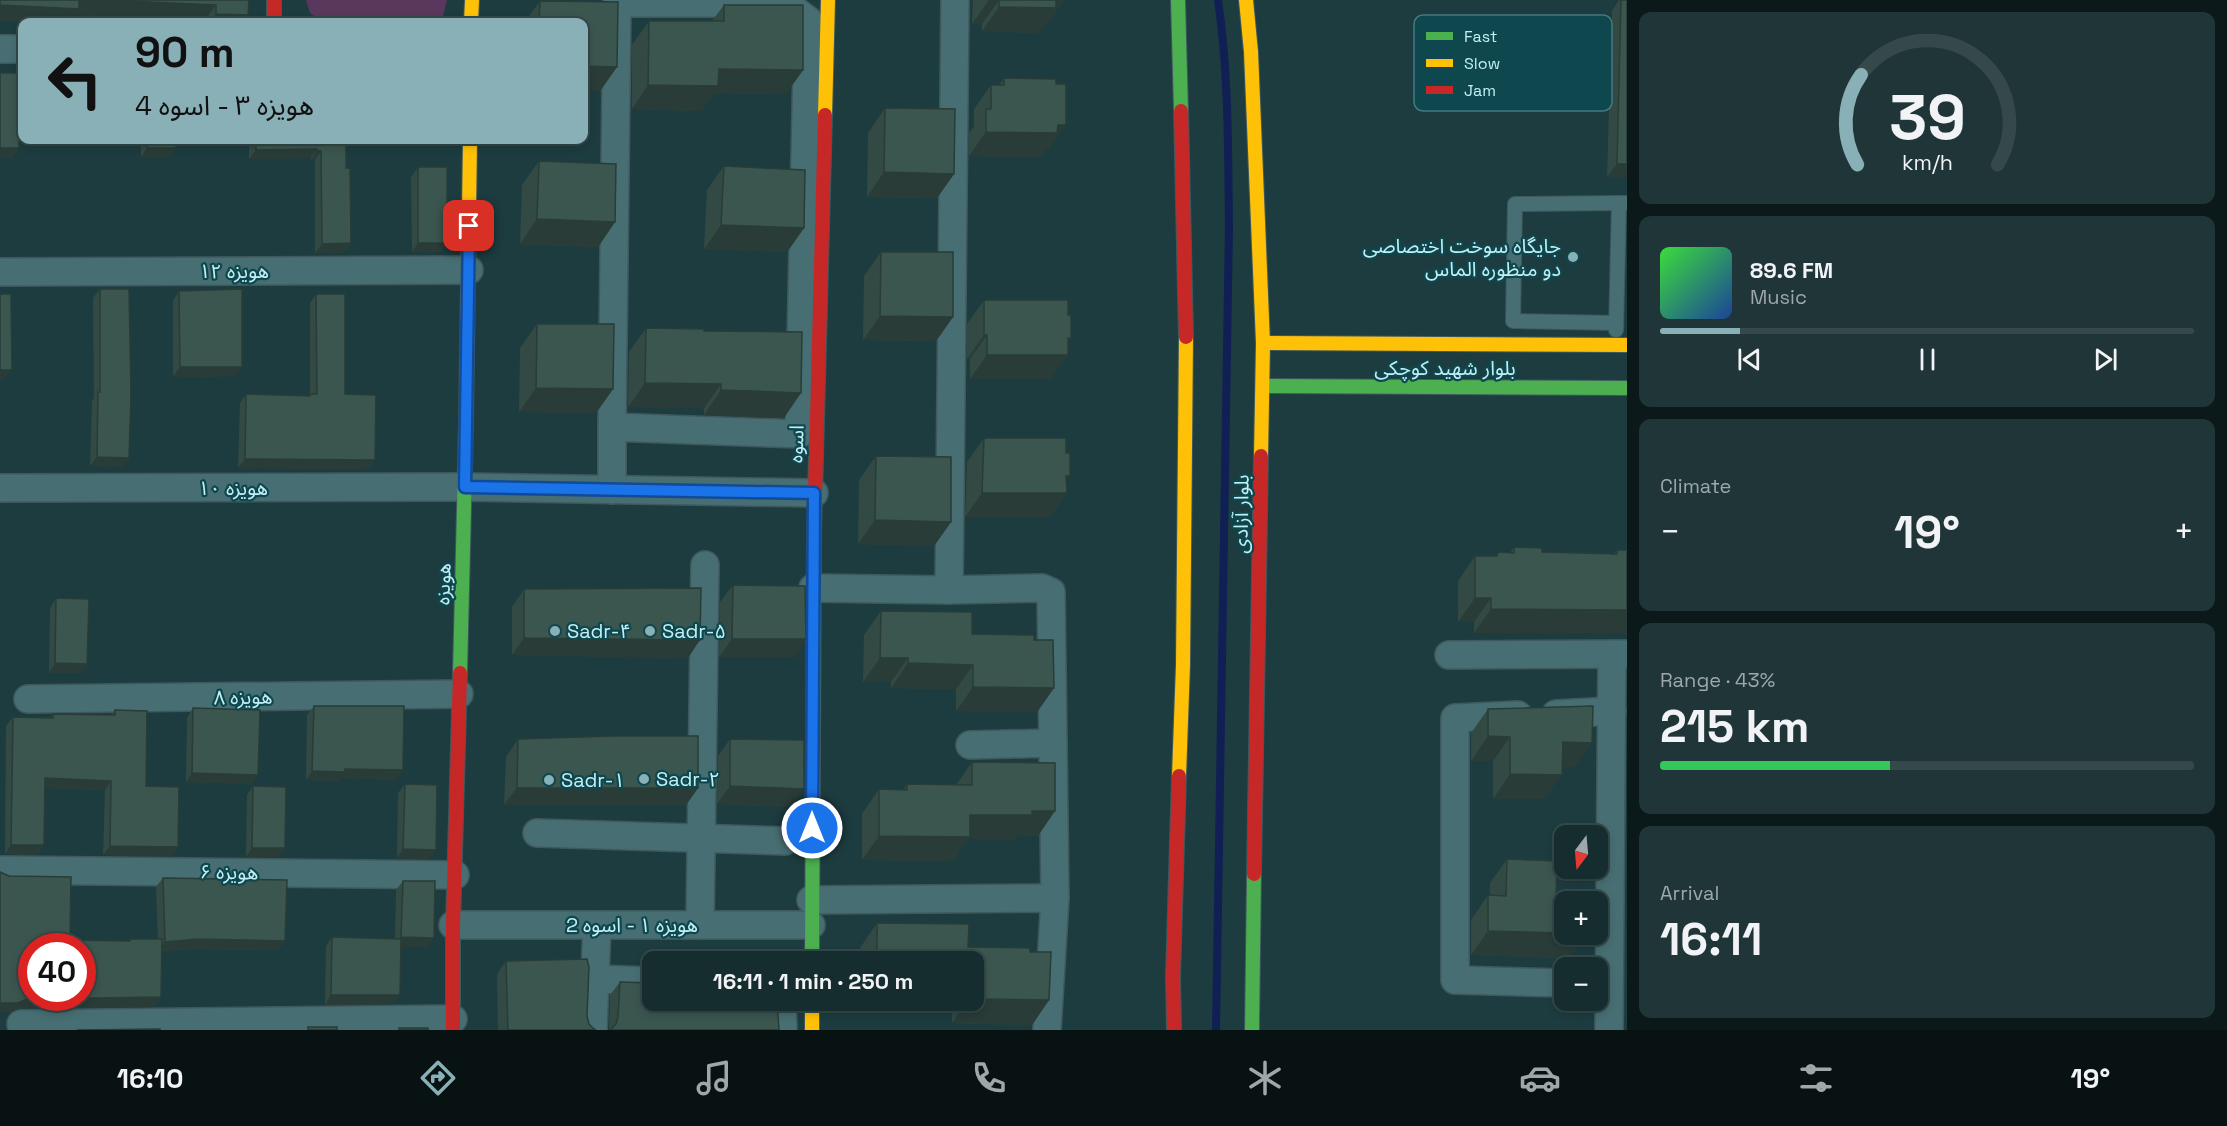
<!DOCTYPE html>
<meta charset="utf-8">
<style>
:root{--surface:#162d2f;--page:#1f3537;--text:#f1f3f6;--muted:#9ea8aa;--line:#35494b;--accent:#88b0b6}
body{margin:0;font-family:"Space Grotesk","Noto Sans Arabic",sans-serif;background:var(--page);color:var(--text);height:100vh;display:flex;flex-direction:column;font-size:22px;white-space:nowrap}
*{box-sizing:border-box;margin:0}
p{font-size:20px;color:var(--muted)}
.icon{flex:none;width:33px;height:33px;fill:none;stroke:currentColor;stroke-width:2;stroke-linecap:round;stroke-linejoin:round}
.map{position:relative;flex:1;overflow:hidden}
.side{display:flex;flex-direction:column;gap:12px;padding:12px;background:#0c191a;width:600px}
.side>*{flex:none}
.banner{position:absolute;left:18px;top:18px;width:570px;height:126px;border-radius:12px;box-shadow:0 3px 9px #0003,0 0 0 2px var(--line);background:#88b0b6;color:#111;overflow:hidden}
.needle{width:39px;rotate:196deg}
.buttons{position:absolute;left:1554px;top:825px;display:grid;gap:12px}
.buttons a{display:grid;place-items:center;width:54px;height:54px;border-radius:12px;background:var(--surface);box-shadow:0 3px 9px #0003,0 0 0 2px var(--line);font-size:30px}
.speed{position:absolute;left:18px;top:933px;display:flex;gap:12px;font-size:30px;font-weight:700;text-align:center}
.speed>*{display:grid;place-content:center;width:78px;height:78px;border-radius:50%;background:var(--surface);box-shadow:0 3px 9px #0003,0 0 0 2px var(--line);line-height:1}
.speed .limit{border:9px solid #d22;background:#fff;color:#111}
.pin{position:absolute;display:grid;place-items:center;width:51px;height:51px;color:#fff;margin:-26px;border-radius:12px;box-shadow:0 3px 9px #0006}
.me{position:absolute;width:66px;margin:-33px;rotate:0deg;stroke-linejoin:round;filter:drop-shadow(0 0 4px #0008)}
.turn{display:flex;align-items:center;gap:21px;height:126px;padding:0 18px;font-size:27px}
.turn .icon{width:78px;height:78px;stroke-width:2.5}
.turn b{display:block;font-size:42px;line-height:51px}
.big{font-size:45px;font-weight:700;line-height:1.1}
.side .tile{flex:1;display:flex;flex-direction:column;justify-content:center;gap:9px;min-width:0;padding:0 21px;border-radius:12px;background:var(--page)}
.side .dial{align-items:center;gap:0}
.dial svg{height:156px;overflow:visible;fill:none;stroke:var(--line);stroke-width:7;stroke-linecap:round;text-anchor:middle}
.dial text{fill:var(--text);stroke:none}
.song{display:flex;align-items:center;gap:18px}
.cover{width:72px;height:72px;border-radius:9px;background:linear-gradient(135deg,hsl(120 70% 55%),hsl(220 70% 35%))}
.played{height:6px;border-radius:3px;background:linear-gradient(90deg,var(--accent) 15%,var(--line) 15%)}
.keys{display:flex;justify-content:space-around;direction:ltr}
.heat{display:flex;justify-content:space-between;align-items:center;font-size:33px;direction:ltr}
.charge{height:9px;border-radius:4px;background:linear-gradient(90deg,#34c759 43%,var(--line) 0)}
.trip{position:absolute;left:642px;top:951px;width:342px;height:60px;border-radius:12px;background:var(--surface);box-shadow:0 3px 9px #0003,0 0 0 2px var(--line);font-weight:700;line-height:60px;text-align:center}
.tab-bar{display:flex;height:96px;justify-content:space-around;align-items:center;background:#091213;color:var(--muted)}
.tab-bar .icon{width:42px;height:42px}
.tab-bar .selected{color:var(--accent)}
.tab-bar b{font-size:27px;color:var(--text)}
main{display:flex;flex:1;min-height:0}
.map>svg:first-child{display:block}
</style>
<main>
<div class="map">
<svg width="1627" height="1030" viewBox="0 0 1627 1030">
<rect width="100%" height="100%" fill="#1d3c3f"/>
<path fill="#5a385d" d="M306,0H447L443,16L436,22H322L310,13Z"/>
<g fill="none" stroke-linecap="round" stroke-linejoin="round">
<path stroke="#102054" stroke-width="8" d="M1216,1030L1229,227C1228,152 1229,75 1218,0"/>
<g stroke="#3e585c" stroke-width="16">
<g id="lane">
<path d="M1616,323L1513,321L1515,204L1619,203"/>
<path d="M1616,330L1619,203H1627"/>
</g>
</g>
<g stroke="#3e585c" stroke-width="30">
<g id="street">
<path d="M0,49H22"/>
<path d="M0,272L469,270"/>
<path d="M0,488L465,487L814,493"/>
<path d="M612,490V427L617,3H785L808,20L799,434L612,427"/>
<path d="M813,588L949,590L1042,588L1051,592L1053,743"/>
<path d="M949,590L955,0"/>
<path d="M1449,655L1627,654"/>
<path d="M28,699L459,694"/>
<path d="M1556,714L1612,711"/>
<path d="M1518,715L1455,718V980L1564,983"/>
<path d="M970,745L1053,743L1055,898"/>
<path d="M537,833L785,841"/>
<path d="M3,870L455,875"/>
<path d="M811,900L1055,898L1047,1030"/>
<path d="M453,925H811"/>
<path d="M700,925L705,565"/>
<path d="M595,979L652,981"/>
<path d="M782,1000L783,1030"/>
<path d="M21,1024L453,1019"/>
<path d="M593,1030L597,925"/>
<path d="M1609,1030L1612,654"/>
</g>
</g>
<g stroke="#3e585c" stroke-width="16">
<g id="fast">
<path d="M1178,0L1181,111"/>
<path d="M1263,386L1627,388"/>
<path d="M460,673L466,425"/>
<path d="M812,962L814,533"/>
<path d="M1252,1030L1254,874"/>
</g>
</g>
<g stroke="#3e585c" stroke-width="16">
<g id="slow">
<path d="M1246,0L1251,52L1263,343L1261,456"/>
<path d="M471,22L472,0"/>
<path d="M825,115L828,0"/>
<path d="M1263,343L1627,345"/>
<path d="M466,425L470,140"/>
<path d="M1179,776L1183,665L1186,337"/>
<path d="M812,1000V1030"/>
</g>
</g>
<g stroke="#3e585c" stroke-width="16">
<g id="jam">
<path d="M274,0V22"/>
<path d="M1181,111L1186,337"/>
<path d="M814,533L825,115"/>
<path d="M1254,874L1261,456"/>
<path d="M453,1030V925L460,673"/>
<path d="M1174,1030L1173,976L1179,776"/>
</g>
</g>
<use href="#lane" stroke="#476e73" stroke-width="14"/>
<use href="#street" stroke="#476e73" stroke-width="27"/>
<use href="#fast" stroke="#4caf50" stroke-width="14"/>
<use href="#slow" stroke="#ffc107" stroke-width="14"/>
<use href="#jam" stroke="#c62828" stroke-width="14"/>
</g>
<g fill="#334a44">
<path d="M0,0H249L243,22H205V20L74,15L69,22H34L0,21Z"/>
<path d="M973,0H1064L1047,24H1045L1039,33L982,31V24H972Z"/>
<path d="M1619,0H1621L1627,178L1607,177L1612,11Z"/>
<path d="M540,1L618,2L617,67L600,91H584V22H525Z"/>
<path d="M724,5L803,70L786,94L714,93L701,111L632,109V45L649,21H712Z"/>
<path d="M1004,78L1049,149H1046L1040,157L969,156V133L974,127V109L991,85H999Z"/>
<path d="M885,108L954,174L937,198L867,197L868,133Z"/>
<path d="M141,140H176L170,157H141Z"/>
<path d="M249,140H346L344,253H315V160H311V158L249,159Z"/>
<path d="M539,161L615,222L598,247L520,244L522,185Z"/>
<path d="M724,166L804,228L787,252L704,249L707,190Z"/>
<path d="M418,167L441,252H412L411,177Z"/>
<path d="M881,252L953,317L936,341L863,340L864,276Z"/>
<path d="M100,289L123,467L90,466L92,401L94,398L93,298Z"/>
<path d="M179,291L236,376L173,377V301Z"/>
<path d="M316,294L345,394L375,460L368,469L238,468L240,403L246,394L309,396L310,394V303Z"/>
<path d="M984,300L1068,343L1051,379H970V359H967V324Z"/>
<path d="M537,324L613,389L596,413L519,412L520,348Z"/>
<path d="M646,328L704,331L784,418L704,415V408L628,407L629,352Z"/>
<path d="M984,438L1066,481L1067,493L1050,517H965L967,462Z"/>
<path d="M876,456L951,522L934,546L858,544L859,480Z"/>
<path d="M1514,547L1542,552L1614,554L1617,550H1627L1474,633V622H1458V581L1475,556H1495L1498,552L1510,553Z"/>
<path d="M733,585L806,639L794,657H719L720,602Z"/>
<path d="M524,589L688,658L512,655V607Z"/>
<path d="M56,598L87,664L81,673H49L50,608Z"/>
<path d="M881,611L972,634L1034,640L1054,688L1037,712L956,711V689L891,688V682H863L864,635Z"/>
<path d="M314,706L397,780L340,778L338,781L306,780L307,715Z"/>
<path d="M193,708L258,775L252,784L186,782L187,718Z"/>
<path d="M1488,709L1575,767H1562L1545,799H1493V761H1471V733Z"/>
<path d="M115,710L146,786L178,847L172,856L103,855L105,790L45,788L44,845L37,855L5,854L6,726L13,717L50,718L53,714L111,715Z"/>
<path d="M518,739L698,788L686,805H504L506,757Z"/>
<path d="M730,739L792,807L717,804L718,756Z"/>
<path d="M972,762L1038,836L1018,835L1015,840L968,839L953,861L862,860V814L879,789L903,790L907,784L956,785Z"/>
<path d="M405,784L429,859L397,858L398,793Z"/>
<path d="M253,786L278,857H246L247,795Z"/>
<path d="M1507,859L1556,900L1564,934H1585L1568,958L1471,955V920L1488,895L1490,896V883Z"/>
<path d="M163,878L279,950L191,949L162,951L161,997L154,1007L21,1008L11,1012L70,940L128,941L130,939H158L156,887Z"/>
<path d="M403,881L427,947H401L393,1004L325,1005L326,946L332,937L395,939L396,890Z"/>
<path d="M877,923L968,947L1030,952L1049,1000L1032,1025L952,1023V1001L906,1000H974V962H860V948Z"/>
<path d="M506,961L587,1016L589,1024L594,1029L596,1030H498L497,974Z"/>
<path d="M620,982L777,1000L609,1030L610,995Z"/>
</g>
<g fill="#293c37">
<path d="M79,0H99L216,5L205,20L74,15L69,22H34L0,21V5Z"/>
<path d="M989,0H999L982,24H972Z"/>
<path d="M1056,0H1064L1047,24H1045L1039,33L982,31L999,7Z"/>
<path d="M216,14L248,15L243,22H210Z"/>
<path d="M584,66L617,67L600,91H584Z"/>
<path d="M719,69L803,70L786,94L714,93L701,111L632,109L648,85Z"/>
<path d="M1058,125H1066L1049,149H1046L1040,157L969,156L986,132Z"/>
<path d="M0,148H19L13,158H0Z"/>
<path d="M147,148H176L170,157H141Z"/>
<path d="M317,149L311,158L249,159L256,150Z"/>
<path d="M317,151H321L315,160H311Z"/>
<path d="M1617,164H1627V178L1607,177Z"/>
<path d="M884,172L954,174L937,198L867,197Z"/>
<path d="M537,219L615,222L598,247L520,244Z"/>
<path d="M721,225L804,228L787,252L704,249Z"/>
<path d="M351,243L344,253H315L322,244Z"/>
<path d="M418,243H447L441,252H412Z"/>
<path d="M880,316L953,317L936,341L863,340Z"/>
<path d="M984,335H987L970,359H967Z"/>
<path d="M1068,338L1071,339L1060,355H1068L1051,379H970L987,355Z"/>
<path d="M180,367H242L236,376L173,377Z"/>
<path d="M0,370H12L5,379H0Z"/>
<path d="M645,383L721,384L704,408L628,407Z"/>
<path d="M536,388L613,389L596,413L519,412Z"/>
<path d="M721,390L801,393L784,418L704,415Z"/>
<path d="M97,457L129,458L123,467L90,466Z"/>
<path d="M245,459L375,460L368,469L238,468Z"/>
<path d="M1066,476H1070L1058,493H1067L1050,517H965L982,493Z"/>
<path d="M875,520L951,522L934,546L858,544Z"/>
<path d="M1475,598H1491L1474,622H1458Z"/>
<path d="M1491,609L1627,610V634L1474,633Z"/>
<path d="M524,638L700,640L688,658L512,655Z"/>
<path d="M732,639H806L794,657H719Z"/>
<path d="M880,658H908L891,682H863Z"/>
<path d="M55,663L87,664L81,673H49Z"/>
<path d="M908,663L973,665L956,689L891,688Z"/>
<path d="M973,687L1054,688L1037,712L956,711Z"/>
<path d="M1488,736L1510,737L1493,761H1471Z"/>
<path d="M1563,742L1592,743L1575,767L1546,766Z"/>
<path d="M345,769L403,770L397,780L340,778L338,781L306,780L312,771Z"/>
<path d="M192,773L258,775L252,784L186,782Z"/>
<path d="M1510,774L1562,775L1545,799H1493Z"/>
<path d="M45,778L111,781L105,790L39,788Z"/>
<path d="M730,786L804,789L792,807L717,804Z"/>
<path d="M517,788H698L686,805H504Z"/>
<path d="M1032,811H1055L1038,836L1018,835L1015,840L968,839L953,861L862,860L879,836L970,815Z"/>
<path d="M11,845H44L37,855L5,854Z"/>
<path d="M110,846L178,847L172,856L103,855Z"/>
<path d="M252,848H285L278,857H246Z"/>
<path d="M403,849L436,850L429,859L397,858Z"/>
<path d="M1488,931L1564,933V934H1585L1568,958L1471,955Z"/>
<path d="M401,937L434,938L427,947H395Z"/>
<path d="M197,939L285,941L279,950L191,949L158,951L165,942Z"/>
<path d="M331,995H400L393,1004L325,1005Z"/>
<path d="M161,997L154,1007L21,1008L11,1012H0V1003L27,999Z"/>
<path d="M974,999L1049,1000L1032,1025L952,1023L968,1000H974Z"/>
<path d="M906,1000H953L952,1001Z"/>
</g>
<g fill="#3b564f" stroke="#293c37" stroke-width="1.5" fill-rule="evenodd">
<path d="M0,0H79V9L0,5Z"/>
<path d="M99,0H249L248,15L216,14V5Z"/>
<path d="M999,0H1056V8L999,7Z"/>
<path d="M1621,0H1627V164H1617Z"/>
<path d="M540,1L618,2L617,67L584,66V22H539Z"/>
<path d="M724,5H803V70L719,69L718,86L648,85L649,21H724Z"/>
<rect x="0" y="73" width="19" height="75"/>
<path d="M1004,78L1056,79V84H1066V125H1058L1057,133L986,132V109H991V85H1004Z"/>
<path d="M885,108L955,109L954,174L884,172Z"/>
<rect x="147" y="140" width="29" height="8"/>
<path d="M256,140H346V168H350L351,243L322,244L321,151H317V149L256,150Z"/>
<path d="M539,161L616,164L615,222L537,219Z"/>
<path d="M724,166L805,170L804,228L721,225Z"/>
<rect x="418" y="167" width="29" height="76"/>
<path d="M881,252H953V317L880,316Z"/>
<path d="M100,289H129L131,393L129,458L97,457L98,392H100Z"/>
<path d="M242,289V367H180L179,291Z"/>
<path d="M0,294H11L12,370H0Z"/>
<path d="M316,294H345V394L376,395L375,460L245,459L246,394L310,396V394H317Z"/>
<path d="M984,300H1068V315H1071V339L1068,338V355H987V335H984Z"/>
<path d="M537,324H614L613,389L536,388Z"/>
<path d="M646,328L704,329V331L802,332L801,393L721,390V384L645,383Z"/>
<path d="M984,438H1066V453H1070V476H1066L1067,493H982Z"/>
<path d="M876,456L951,457V522L875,520Z"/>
<path d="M1514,547L1542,548V552L1617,554V550H1627V610L1491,609V598H1475V556H1497L1498,552L1514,553Z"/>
<path d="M733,585L805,586L806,639H732Z"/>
<path d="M701,588L700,640L524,638V589Z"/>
<path d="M56,598L89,599L87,664L55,663Z"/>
<path d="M881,611L972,612V634L1034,635V640H1053L1054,688L973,687V665L908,663V658H880Z"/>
<path d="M314,706H404L403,770L345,769V772L312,771Z"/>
<path d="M1593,706L1592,743L1563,742L1562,775L1510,774V737L1488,736V709Z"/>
<path d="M193,708L260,710L258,775L192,773Z"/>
<path d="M115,710L147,711L146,786L179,787L178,847L110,846L111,781L45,778L44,845H11L13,717L53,718V714L115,715Z"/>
<path d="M613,736H698V788H517L518,739Z"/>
<path d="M730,739L804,740V789L730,786Z"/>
<path d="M972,762L1055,763V811H1032V815H970V837L879,836V789L907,790V784L972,785Z"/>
<path d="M405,784L437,785L436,850L403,849Z"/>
<path d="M253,786L286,787L285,848H252Z"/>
<path d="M1507,859L1557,861L1556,900L1586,901L1564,902V933L1488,931V895L1506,896Z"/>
<path d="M0,872L9,876L71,877L70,940L130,941V939H162L161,997L27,999L18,1003H0ZM32,946H82V998H32Z"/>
<path d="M163,878L287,880L285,941L197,939L165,942Z"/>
<path d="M403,881H435L434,938L401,937Z"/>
<path d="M877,923L969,924L968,947L1030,948V952H1051L1049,1000L974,999V962H877Z"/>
<path d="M332,937L401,939L400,995H331Z"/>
<path d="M587,959L589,967L587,1016L589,1024L594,1029L596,1030H508L506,961Z"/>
<path d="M620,982L652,983V1000H777L779,1030H610L616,1024L618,1017Z"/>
<rect x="308" y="1027" width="29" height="3"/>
<rect x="399" y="1028" width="29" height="2"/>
<path d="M160,1029V1030H77Z"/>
</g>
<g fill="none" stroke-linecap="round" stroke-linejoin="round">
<g stroke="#114b97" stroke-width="15">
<path id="route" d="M469,226L465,487L814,493L812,828"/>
</g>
<use href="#route" stroke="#1a73e8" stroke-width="10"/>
</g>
<g fill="#88b0b6" stroke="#0e474e" stroke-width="2">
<circle cx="1573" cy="257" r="6"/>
<circle cx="555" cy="631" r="6"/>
<circle cx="650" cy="631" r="6"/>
<circle cx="644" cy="779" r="6"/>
<circle cx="549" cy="780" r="6"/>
</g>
<g text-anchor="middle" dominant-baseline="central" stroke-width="4.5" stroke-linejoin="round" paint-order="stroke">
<g font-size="20" fill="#c2eff6" stroke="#0e474e" text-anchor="start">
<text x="1561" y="246" text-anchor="end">جایگاه سوخت اختصاصی<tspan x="1561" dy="23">دو منظوره الماس</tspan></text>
<text x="567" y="631">Sadr-۴</text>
<text x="662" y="631">Sadr-۵</text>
<text x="656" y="779">Sadr-۲</text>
<text x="561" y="780">Sadr-۱</text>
</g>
<g font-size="20" fill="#c2eff6" stroke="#0e474e">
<text x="234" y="271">هویزه ۱۲</text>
<text x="1445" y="368">بلوار شهید کوچکی</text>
<text transform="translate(796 444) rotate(-88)">اسوه</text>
<text x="233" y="488">هویزه ۱۰</text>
<text transform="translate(1241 514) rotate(-89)">بلوار آزادی</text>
<text transform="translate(443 584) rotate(-88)">هویزه</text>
<text transform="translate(243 697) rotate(-1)">هویزه ۸</text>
<text transform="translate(229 872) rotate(1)">هویزه ۶</text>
<text x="632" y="925">هویزه ۱ - اسوه 2</text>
</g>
</g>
<rect x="1414" y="15" width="198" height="96" rx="9" fill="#0e474e" stroke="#447980" stroke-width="1.5"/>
<rect x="1426" y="32" width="27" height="8" fill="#4caf50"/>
<rect x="1426" y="59" width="27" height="8" fill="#ffc107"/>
<rect x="1426" y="86" width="27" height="8" fill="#c62828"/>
<g font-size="16" fill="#c2eff6">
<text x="1464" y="42">Fast</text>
<text x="1464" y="69">Slow</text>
<text x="1464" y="96">Jam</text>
</g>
</svg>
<div class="buttons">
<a><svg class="needle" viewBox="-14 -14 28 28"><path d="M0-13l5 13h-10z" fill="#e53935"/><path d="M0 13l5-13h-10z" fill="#9ea8aa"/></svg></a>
<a>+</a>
<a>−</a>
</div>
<div class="speed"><div class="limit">40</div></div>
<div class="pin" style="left:469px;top:226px;background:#d93025"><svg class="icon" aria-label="arrive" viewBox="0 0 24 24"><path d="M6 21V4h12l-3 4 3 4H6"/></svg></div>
<svg class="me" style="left:812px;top:828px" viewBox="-20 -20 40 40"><circle r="17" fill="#1a73e8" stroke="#fff" stroke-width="3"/><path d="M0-11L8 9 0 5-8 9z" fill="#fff"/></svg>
<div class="trip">16:11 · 1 min · 250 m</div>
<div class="banner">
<div class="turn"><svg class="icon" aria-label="left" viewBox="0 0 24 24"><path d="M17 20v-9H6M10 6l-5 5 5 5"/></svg><div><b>90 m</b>هویزه ۳ - اسوه 4</div></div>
</div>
</div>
<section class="side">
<div class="tile dial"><svg viewBox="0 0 100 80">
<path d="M14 69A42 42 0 1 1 86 69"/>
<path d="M14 69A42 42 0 0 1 16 23" stroke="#88b0b6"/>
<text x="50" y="56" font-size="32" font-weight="700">39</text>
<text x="50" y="72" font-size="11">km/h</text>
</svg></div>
<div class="tile">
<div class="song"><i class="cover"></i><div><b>89.6 FM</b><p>Music</p></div></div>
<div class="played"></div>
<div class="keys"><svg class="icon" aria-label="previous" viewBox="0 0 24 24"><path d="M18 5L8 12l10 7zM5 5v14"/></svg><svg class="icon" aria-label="pause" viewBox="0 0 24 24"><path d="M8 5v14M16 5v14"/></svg><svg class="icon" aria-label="next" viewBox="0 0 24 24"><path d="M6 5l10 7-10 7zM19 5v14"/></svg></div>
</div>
<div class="tile"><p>Climate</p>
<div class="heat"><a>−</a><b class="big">19°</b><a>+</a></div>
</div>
<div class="tile"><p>Range · 43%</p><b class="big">215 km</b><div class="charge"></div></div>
<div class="tile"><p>Arrival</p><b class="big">16:11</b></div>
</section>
</main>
<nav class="tab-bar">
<b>16:10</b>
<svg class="icon selected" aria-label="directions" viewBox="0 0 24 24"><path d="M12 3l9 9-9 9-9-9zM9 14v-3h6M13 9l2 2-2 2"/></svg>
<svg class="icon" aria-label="music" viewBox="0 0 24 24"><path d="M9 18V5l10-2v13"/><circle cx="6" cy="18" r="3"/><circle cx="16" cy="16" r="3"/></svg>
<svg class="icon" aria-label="phone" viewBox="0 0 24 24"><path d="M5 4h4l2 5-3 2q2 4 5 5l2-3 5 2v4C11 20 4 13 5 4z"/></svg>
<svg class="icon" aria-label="climate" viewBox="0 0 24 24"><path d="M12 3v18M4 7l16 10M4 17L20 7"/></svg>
<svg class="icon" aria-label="car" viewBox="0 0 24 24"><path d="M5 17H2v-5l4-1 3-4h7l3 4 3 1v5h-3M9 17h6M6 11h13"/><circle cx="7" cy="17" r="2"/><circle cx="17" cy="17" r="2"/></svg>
<svg class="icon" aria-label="filters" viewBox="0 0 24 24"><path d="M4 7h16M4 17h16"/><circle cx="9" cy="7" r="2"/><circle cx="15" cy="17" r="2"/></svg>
<b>19°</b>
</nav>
